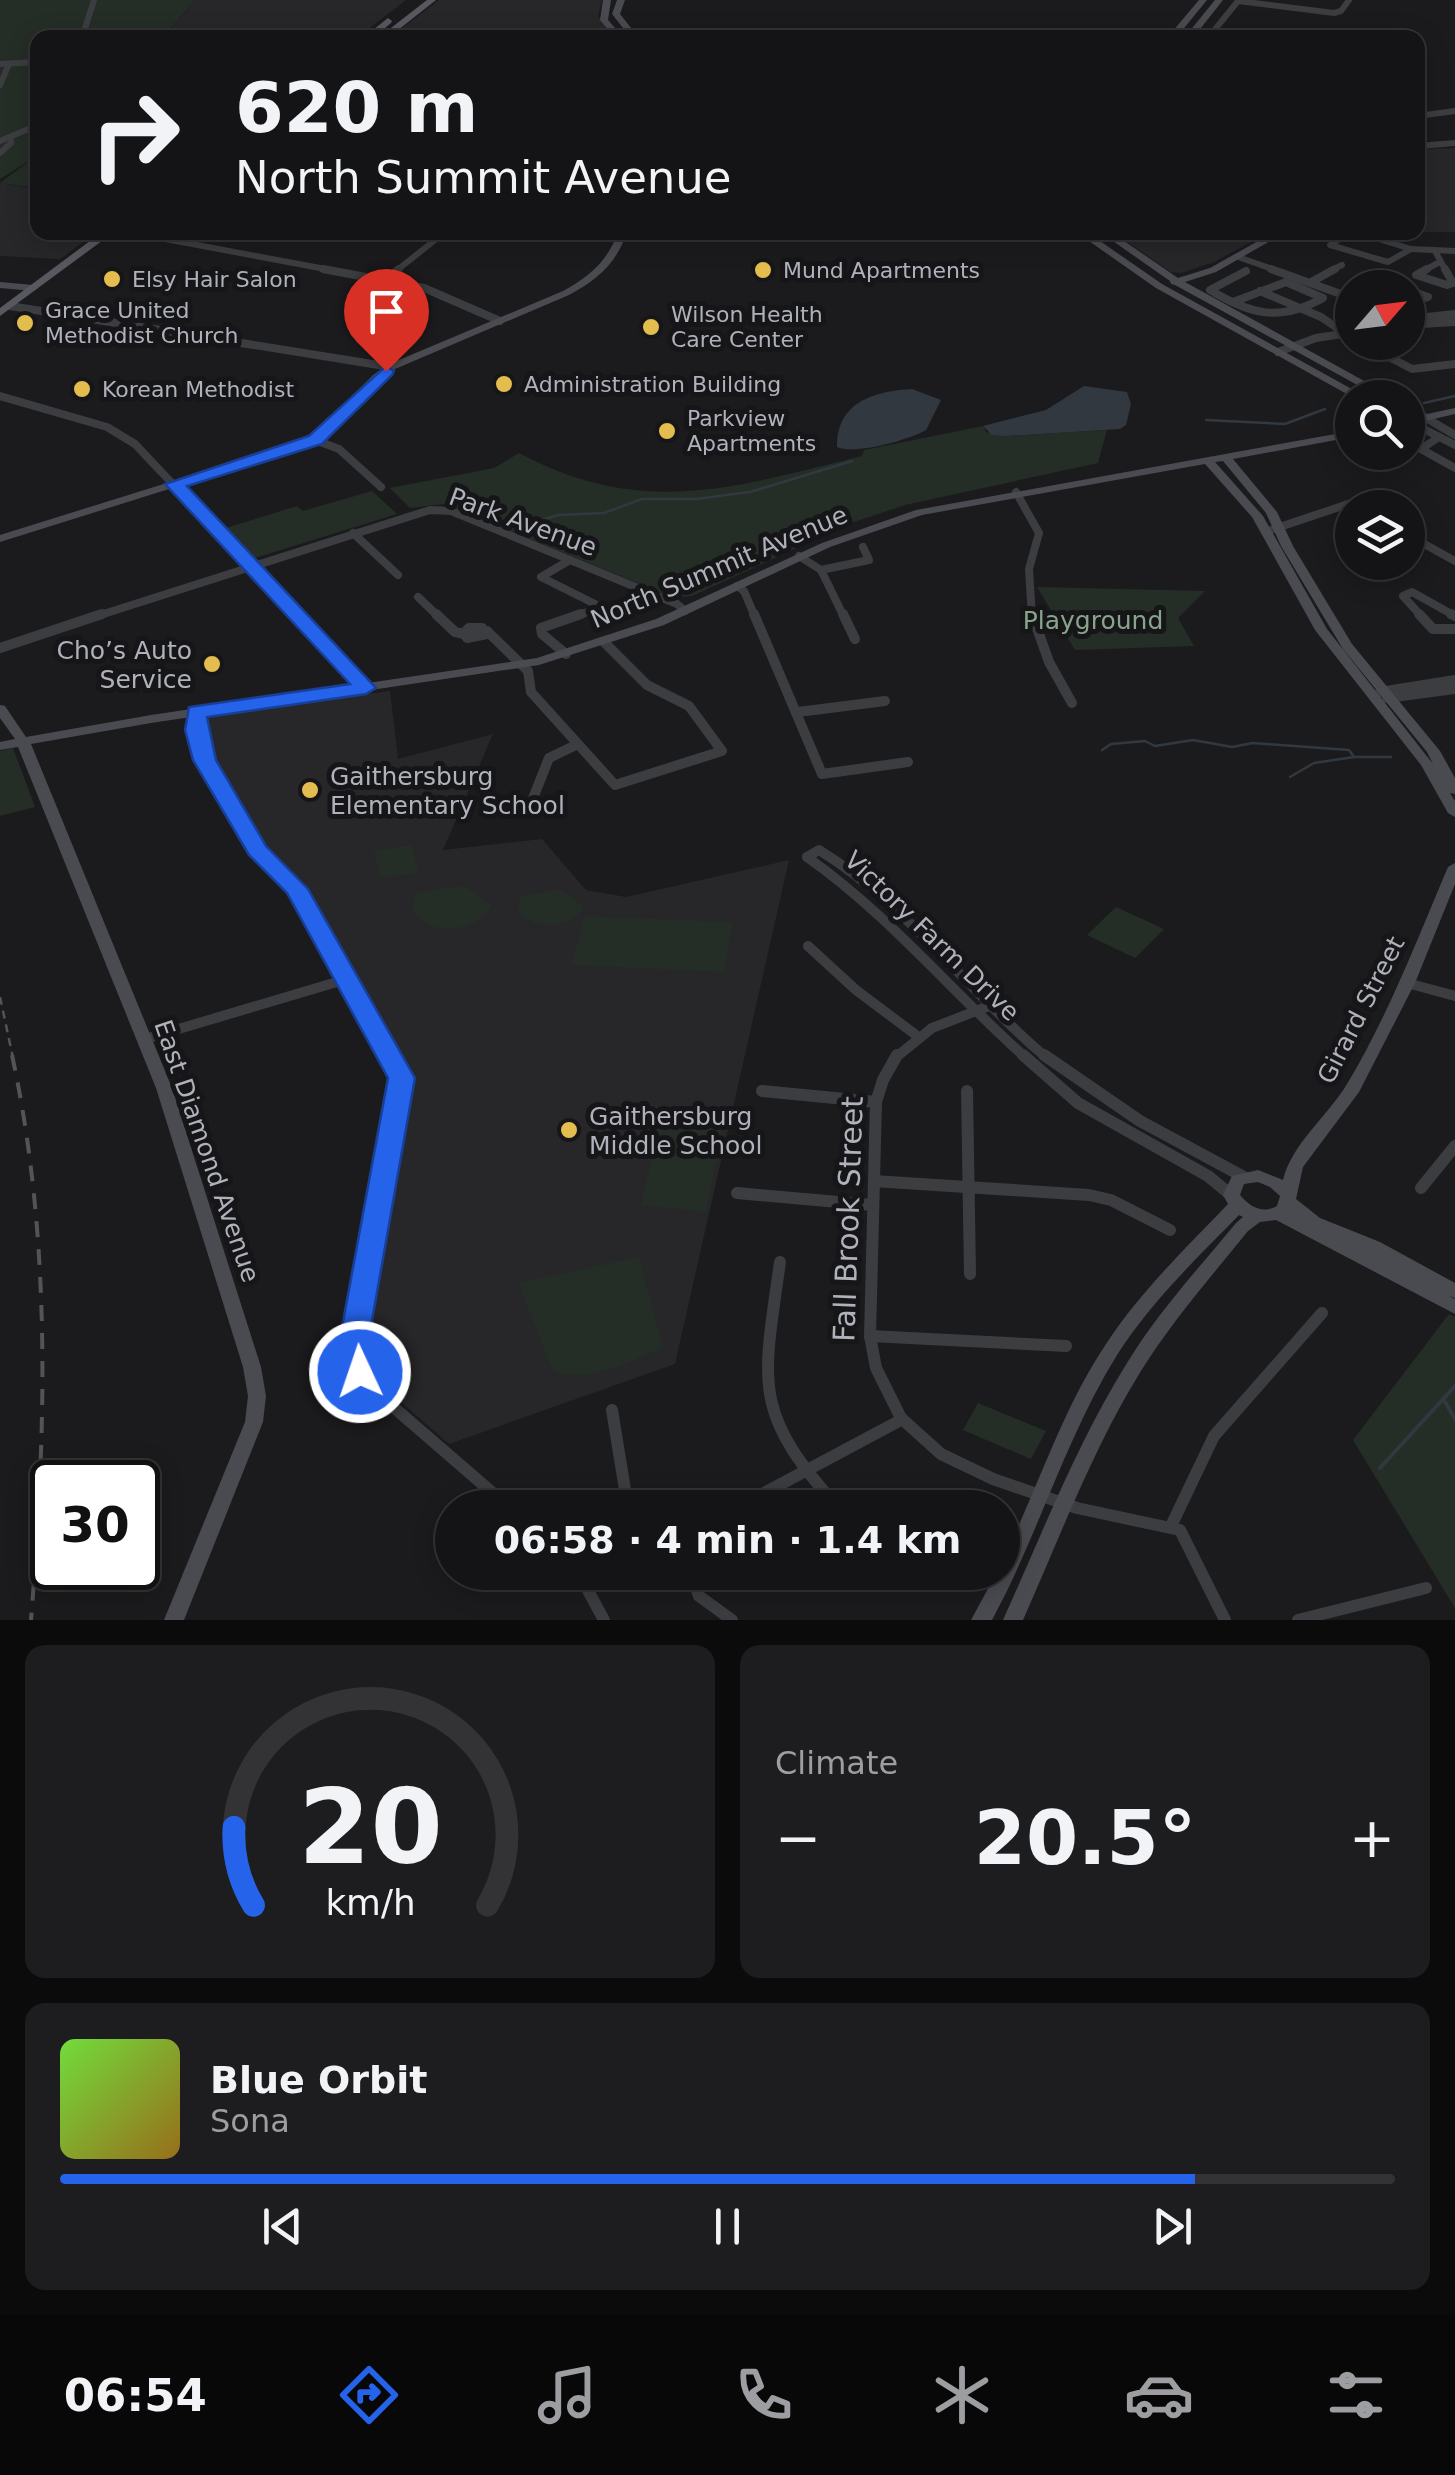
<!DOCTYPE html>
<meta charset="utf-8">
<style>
:root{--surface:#141416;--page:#1d1d1f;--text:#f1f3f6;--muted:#9d9ea1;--line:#333335;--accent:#2563eb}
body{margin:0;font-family:"DejaVu Sans",sans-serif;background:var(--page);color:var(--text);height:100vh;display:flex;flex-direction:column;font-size:38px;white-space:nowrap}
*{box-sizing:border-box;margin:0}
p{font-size:32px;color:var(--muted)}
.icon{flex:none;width:55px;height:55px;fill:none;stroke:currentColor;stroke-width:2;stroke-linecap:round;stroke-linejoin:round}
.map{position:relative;height:1620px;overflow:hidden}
.details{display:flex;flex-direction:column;gap:25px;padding:25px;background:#0b0b0c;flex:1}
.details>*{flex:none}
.banner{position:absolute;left:30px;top:30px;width:1395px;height:210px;border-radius:20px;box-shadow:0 5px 25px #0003,0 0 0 2px var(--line);background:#141416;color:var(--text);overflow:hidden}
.needle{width:65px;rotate:62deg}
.controls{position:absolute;left:1335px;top:270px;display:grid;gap:20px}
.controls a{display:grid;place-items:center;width:90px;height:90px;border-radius:50%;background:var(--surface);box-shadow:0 5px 25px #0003,0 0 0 2px var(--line);font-size:50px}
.speed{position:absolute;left:30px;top:1460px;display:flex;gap:20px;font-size:50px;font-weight:700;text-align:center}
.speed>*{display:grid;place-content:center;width:130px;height:130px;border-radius:50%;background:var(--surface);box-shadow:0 5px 25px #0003,0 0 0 2px var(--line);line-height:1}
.speed .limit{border:5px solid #111;border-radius:15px;background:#fff;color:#111}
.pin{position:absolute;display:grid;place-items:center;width:85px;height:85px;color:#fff;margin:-102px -42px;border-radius:50% 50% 50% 0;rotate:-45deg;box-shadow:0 0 10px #0007}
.pin .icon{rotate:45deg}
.me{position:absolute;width:110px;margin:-55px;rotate:357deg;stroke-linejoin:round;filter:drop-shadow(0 0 8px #0008)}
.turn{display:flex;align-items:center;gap:35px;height:210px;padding:0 40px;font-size:45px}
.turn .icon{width:130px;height:130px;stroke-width:2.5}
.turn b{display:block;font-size:70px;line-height:85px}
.big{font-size:75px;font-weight:600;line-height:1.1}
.details .card{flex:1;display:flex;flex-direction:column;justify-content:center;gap:15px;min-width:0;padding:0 35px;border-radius:20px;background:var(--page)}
.details .dial{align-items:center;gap:0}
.dial svg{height:260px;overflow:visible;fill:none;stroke:var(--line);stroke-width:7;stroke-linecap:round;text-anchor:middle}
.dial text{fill:var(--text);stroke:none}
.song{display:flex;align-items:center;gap:30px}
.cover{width:120px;height:120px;border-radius:15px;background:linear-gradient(135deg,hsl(100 70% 55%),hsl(40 70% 35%))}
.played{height:10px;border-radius:5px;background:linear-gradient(90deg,var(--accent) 85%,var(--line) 85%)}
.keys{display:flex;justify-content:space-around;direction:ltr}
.heat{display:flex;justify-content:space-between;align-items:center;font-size:55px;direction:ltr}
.details .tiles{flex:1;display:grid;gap:25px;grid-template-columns:1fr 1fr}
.card:last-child{grid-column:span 2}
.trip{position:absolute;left:435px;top:1490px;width:585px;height:100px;border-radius:50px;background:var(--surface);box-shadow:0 5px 25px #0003,0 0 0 2px var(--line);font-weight:600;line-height:100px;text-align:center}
.menu{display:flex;height:160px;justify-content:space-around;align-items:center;background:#080809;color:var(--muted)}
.menu .icon{width:70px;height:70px}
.menu .current{color:var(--accent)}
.menu b{font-size:45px;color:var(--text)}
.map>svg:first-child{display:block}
</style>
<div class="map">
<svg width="1455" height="1620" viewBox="0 0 1455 1620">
<rect width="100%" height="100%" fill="#1b1b1d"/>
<g fill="#27272a">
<path d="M196,0H406L358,37L316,32L308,38H163Z"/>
<path d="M439,0H602L598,16L613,37L389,38Z"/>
<path d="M1455,148V232H1418V149Z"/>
<path d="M0,183L37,189L38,232L95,233L60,259L0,256Z"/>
<path d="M1114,233H1268L1214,262L1181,273L1171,272Z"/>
<path d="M390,691L398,759L493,734L443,850L542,839L586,890L626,897L789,860L675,1364L449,1444L364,1370L358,1349L407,1080L313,898L272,858L213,760L203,716Z"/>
</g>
<g fill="#252d27">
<path d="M0,0H196L163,37L38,38L37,188L0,183L35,157L0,179Z"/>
<path d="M983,426L986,432L1007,436L1107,430L1098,463L905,505L851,523L692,596L672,597L444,504L410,508L390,488L494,468L519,453C642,519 735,487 862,456L864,450Z"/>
<path d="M372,491L397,514L255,558L226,528L297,506L303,511Z"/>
<path d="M1037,587L1205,591L1178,618L1194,646L1075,650Z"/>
<path d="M13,748L35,807L0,816V751Z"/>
<path d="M412,845L418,873L380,878L374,851Z"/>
<path d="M458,886L468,888L492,906C475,933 426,939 412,908L416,893Z"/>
<path d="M555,890L563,891L584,907C570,928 543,930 522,916L518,908L521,896Z"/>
<path d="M1116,907L1164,929L1135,958L1087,935Z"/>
<path d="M584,916L732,922L725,972L572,965Z"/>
<path d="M660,1122L722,1129L706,1212L641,1205Z"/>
<path d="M639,1257L663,1348C627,1362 591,1384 553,1371L518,1283Z"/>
<path d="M1449,1314L1455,1317V1608L1353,1440Z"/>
<path d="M978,1403L1046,1431L1031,1459L963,1430Z"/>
</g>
<g fill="#323840">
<path d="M1084,386L1127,392L1131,404L1126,425L1120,429L1007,436L992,435L983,426L1046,410Z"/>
<path d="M912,389L941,400L926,430C909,440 854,455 837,447C836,402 875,391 912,389Z"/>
</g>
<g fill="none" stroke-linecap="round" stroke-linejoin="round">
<g stroke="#323840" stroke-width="2.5">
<path d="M1424,403L1455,396"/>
<path d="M1206,420L1285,424L1325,409"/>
<path d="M536,522L558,515L604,513L642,499H696L750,492L852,461"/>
<path d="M1102,750L1111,744L1145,741L1155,746L1193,740L1232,747L1253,743L1349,750L1354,757H1391"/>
<path d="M1290,777L1314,763L1354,757"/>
</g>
<g stroke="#323840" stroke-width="4">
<path d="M1444,1400L1455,1419"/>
<path d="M1380,1468L1455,1386"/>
</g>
<g stroke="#3c3d41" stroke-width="6">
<path d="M82,38L94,0"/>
<path d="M1208,38L1238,1L1334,13L1341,11L1349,0"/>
<path d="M0,64L38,62"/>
<path d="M0,85L9,64"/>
<path d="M1418,116L1455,111"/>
<path d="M0,141L38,125"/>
<path d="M1418,146L1455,143"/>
<path d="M0,153L11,143L10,137"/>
<path d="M128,232L336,271"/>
<path d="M471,232H485"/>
<path d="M1351,232L1330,245L1388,262L1411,249"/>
<path d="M1356,232L1411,249L1455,251"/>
<path d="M1435,251L1446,271"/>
<path d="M1238,257L1278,271"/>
<path d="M396,271L445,232"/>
<path d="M1330,271L1342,265"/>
<path d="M1423,271L1440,262"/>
</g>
<g stroke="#3c3d41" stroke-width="8">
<path d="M323,269L424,288L500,321"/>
<path d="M1271,269L1352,298"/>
<path d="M1427,269L1416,275L1447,285L1453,283L1445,269"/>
<path d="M385,280L399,269"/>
<path d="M1313,281L1335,269"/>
<path d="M1408,290L1428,297L1408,301"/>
<path d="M1260,291L1321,317L1352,338"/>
<path d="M1343,293L1365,279"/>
<path d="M1233,302L1286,282L1323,298C1280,322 1251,315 1210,290L1246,271"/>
<path d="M10,306L391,367"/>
<path d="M1408,319L1455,314"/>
<path d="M1421,324L1455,322"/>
<path d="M1361,342L1412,369L1455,364"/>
<path d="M1278,352L1316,338L1349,333"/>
<path d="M0,396L107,427L135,444L298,617"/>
<path d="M1426,418L1455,435"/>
<path d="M1408,421L1455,445"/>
<path d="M1439,437L1421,449L1455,468"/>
<path d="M315,440L339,449L381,487"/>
<path d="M1016,492L1039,533L1029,569L1032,617"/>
<path d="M1271,530L1351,503L1359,508"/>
<path d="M353,533L398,575"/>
<path d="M1408,535L1455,561"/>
<path d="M799,556L821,570L844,617"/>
<path d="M570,560L541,577L595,604L593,610L574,617"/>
<path d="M821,570L869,560L863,547"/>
<path d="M737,586L744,591L755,617"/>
<path d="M418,597L439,617"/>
<path d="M94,617L430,510L451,511L677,604L685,611"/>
<path d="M1422,617L1403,596L1412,592L1455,616"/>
</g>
<g stroke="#3c3d41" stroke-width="10">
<path d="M296,614L366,688"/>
<path d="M436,614L455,632L464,634"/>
<path d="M754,614L822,774L908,762"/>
<path d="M843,614L855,639"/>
<path d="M1032,614L1049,662L1072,703"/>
<path d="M1419,614L1433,629H1455"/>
<path d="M1451,614L1455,616"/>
<path d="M469,628H482L487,634L467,638L464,633Z"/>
<path d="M487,631L528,671L531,692L615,785L722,751L689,706L647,685L604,642"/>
<path d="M0,648L102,614"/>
<path d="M566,654L542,634L541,628L581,614"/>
<path d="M1380,692L1455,680"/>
<path d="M1387,698L1455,689"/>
<path d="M196,712V731L205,760L257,850L297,889L391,1058"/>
<path d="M798,712L885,701"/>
<path d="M530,806L549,758L578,744"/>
<path d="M807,857L819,850C907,904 968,992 1047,1058"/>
<path d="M807,857C888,914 952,992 1026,1058"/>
<path d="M808,946L856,990L916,1035"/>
<path d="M1407,983L1455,996"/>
<path d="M145,1039L347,979"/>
<path d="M895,1058L932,1028L989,1006"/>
</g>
<g stroke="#3c3d41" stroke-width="12">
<path d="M389,1055L402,1078L352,1349L360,1372L376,1392L510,1508"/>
<path d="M897,1055L883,1080L876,1102L870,1336L876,1368L901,1418L941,1454L993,1479L1077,1508L1180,1530L1225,1620"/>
<path d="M1023,1055L1078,1103L1208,1176L1231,1195"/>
<path d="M1044,1055L1140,1121L1244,1177"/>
<path d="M762,1091L876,1102"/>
<path d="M967,1091L970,1274"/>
<path d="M874,1181L1089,1195L1111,1200L1170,1230"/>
<path d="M1421,1188L1455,1146"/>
<path d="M737,1193L872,1205"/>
<path d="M780,1262C763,1384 751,1412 839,1508"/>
<path d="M870,1336L1066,1346"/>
<path d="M612,1410L628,1508"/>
<path d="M736,1508L901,1420"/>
<path d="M1171,1526L1214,1436L1322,1313"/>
<path d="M578,1572L604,1620"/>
<path d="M691,1572L699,1596L732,1620"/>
<path d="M1298,1620L1426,1588"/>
</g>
<g fill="#4a4b51" fill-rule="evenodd">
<path d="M603,0H611L608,20L624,38H615L600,20Z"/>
<path d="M617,0H625L620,14L639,38H631L612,14Z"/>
<path d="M1199,0H1207L1176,38H1167Z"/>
<path d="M1215,0H1223L1193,38H1184Z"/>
<path d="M618,232H627C617,263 597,280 569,295L395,369L381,379L319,442L0,542V535L311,438L373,375L387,365L563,291C589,277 608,261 618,232Z"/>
<path d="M1076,232H1087L1162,284L1368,398H1354L1156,288Z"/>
<path d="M1100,232H1111L1178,278L1210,268L1274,232H1286L1216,272L1185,282L1395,398H1381L1175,285L1171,284L1170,281Z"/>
<path d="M0,282L33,285L38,288L33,291L0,288Z"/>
<path d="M1408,404L1427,414L1455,408V414L1408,425V419L1417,417L1408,411Z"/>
<path d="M1352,431V437L1233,459L1277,512L1293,546L1352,644L1440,751L1455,778V794L1450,793L1455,801V817L1448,813L1421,765L1315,630L1252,517L1205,464L922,515L830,547L664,625L539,665L151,723L31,744L172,1088L261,1367L266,1396L263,1422L184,1620H164L245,1422L248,1396L243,1367L156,1088L18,747L0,750V742L15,739L0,718V705L5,706L26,737L151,715L537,658L656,619L822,543L916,510ZM1223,461L1266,513L1281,546L1343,649L1427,752L1433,764L1327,629L1263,516L1215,462Z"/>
<path d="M1455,863V884L1415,983L1359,1092L1303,1167L1296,1199L1320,1218L1380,1242L1455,1283V1298L1449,1296L1455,1299V1314L1276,1220L1260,1222L1248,1231C1211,1277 1172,1321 1141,1371C1094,1446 1059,1539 1023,1620H1003C1042,1534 1077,1443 1127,1363C1158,1312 1199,1268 1236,1223L1243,1217L1239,1215C1196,1259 1151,1302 1117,1355C1071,1429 1044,1515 1006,1593L992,1620H971L997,1572H1002V1561C1038,1489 1061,1411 1106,1344C1140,1292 1185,1249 1228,1204L1223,1195L1232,1176L1258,1170L1283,1180C1292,1143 1328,1116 1347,1084C1388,1016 1417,940 1448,867ZM1258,1182L1270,1187L1280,1196L1277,1206C1262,1214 1250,1207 1240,1195L1244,1184Z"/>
</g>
<g fill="#585960" fill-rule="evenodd">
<path d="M427,0H436L388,38H378Z"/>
<path d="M388,18L392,21L391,23L373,38H363Z"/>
<path d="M102,232H114L0,316V308Z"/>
</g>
<path stroke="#53545a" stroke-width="2.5" stroke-dasharray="8 6" stroke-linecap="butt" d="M0,997L13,1058"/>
<path stroke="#53545a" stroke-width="4" stroke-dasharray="16 12" stroke-linecap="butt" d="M12,1055C52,1240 46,1432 31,1620"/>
</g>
<path fill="#2563eb" stroke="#184099" stroke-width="2.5" d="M386,366L394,371L392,375L322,444L187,486L376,688L366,694L207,717L216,760L266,846L308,889L415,1078L367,1349L375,1372L370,1380L360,1384L349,1380L338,1349L388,1078L287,893L249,855L193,760L185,730L189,707L350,684L165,484L309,436Z"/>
<g fill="#e3bd4d" stroke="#161618" stroke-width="4">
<circle cx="763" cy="270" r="10"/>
<circle cx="112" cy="279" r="10"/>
<circle cx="25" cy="323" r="10"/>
<circle cx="651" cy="327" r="10"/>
<circle cx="504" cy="384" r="10"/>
<circle cx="82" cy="389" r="10"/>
<circle cx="667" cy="431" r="10"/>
<circle cx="212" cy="664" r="10"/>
<circle cx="310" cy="790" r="10"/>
<circle cx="569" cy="1130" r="10"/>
</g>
<g text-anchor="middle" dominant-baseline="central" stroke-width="10" stroke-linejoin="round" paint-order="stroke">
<g font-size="22" fill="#afb1bb" stroke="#161618" text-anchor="start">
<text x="783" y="270">Mund Apartments</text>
<text x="132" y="279">Elsy Hair Salon</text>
<text x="45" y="310">Grace United<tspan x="45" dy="25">Methodist Church</tspan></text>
<text x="671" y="314">Wilson Health<tspan x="671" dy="25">Care Center</tspan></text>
<text x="524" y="384">Administration Building</text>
<text x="102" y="389">Korean Methodist</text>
<text x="687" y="418">Parkview<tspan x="687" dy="25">Apartments</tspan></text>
</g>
<g font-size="25" fill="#afb1bb" stroke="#161618">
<text transform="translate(523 522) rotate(20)">Park Avenue</text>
<text transform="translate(719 567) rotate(-23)">North Summit Avenue</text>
<text transform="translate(932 936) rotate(44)">Victory Farm Drive</text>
<text transform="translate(1361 1010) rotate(-63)">Girard Street</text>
<text transform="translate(207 1151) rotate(71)">East Diamond Avenue</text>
</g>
<g font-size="25" fill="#88a48c" stroke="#161618">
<text x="1093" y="620">Playground</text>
</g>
<g font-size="25" fill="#afb1bb" stroke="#161618" text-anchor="start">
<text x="192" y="650" text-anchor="end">Cho’s Auto<tspan x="192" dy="29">Service</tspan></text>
<text x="330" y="776">Gaithersburg<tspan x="330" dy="29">Elementary School</tspan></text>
<text x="589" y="1116">Gaithersburg<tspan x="589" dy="29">Middle School</tspan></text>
</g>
<g font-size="30" fill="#afb1bb" stroke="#161618">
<text transform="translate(848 1219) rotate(-88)">Fall Brook Street</text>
</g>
</g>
</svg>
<div class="controls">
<a><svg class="needle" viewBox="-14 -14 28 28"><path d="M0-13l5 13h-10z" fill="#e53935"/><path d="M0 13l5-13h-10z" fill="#9d9ea1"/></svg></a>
<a><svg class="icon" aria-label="search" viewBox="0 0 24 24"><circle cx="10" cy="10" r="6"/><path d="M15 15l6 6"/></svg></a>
<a><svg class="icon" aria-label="layers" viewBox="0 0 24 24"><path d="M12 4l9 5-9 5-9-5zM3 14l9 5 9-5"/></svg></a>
</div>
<div class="speed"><div class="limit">30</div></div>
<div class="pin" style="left:386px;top:371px;background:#d93025"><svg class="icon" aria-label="arrive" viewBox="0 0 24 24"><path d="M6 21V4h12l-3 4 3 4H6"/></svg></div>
<svg class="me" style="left:360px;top:1372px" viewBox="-20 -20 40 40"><circle r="17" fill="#2563eb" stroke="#fff" stroke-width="3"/><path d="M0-11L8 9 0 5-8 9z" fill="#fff"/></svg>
<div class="trip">06:58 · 4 min · 1.4 km</div>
<div class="banner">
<div class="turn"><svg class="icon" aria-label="right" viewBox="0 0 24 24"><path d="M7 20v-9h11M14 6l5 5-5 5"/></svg><div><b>620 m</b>North Summit Avenue</div></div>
</div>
</div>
<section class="details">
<div class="tiles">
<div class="card dial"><svg viewBox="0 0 100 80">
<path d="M14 69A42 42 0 1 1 86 69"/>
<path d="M14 69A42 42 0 0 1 8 45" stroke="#2563eb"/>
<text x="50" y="56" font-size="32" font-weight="700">20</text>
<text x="50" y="72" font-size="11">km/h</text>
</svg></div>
<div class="card"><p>Climate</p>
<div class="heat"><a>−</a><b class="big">20.5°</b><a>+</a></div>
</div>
<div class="card">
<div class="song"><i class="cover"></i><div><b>Blue Orbit</b><p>Sona</p></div></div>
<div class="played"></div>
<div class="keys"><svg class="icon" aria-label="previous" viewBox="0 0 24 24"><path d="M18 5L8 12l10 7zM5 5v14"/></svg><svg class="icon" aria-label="pause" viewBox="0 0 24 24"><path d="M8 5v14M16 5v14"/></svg><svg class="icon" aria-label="next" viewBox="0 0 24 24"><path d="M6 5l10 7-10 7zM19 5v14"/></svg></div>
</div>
</div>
</section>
<nav class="menu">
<b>06:54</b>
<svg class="icon current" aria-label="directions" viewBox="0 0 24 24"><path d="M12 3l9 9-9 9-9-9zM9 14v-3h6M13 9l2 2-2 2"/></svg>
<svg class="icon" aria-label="music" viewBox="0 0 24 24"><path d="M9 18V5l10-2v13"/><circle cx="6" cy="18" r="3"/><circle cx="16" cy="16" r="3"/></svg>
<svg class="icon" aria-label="phone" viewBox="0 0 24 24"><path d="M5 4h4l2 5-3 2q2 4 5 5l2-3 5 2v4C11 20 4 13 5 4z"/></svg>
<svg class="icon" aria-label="climate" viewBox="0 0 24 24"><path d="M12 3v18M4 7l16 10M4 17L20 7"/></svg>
<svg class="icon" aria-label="car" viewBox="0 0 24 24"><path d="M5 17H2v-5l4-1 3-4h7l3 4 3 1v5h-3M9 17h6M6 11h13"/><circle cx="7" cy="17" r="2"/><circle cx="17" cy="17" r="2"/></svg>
<svg class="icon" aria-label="filters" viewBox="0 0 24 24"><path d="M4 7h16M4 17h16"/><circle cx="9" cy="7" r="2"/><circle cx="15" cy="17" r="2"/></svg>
</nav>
